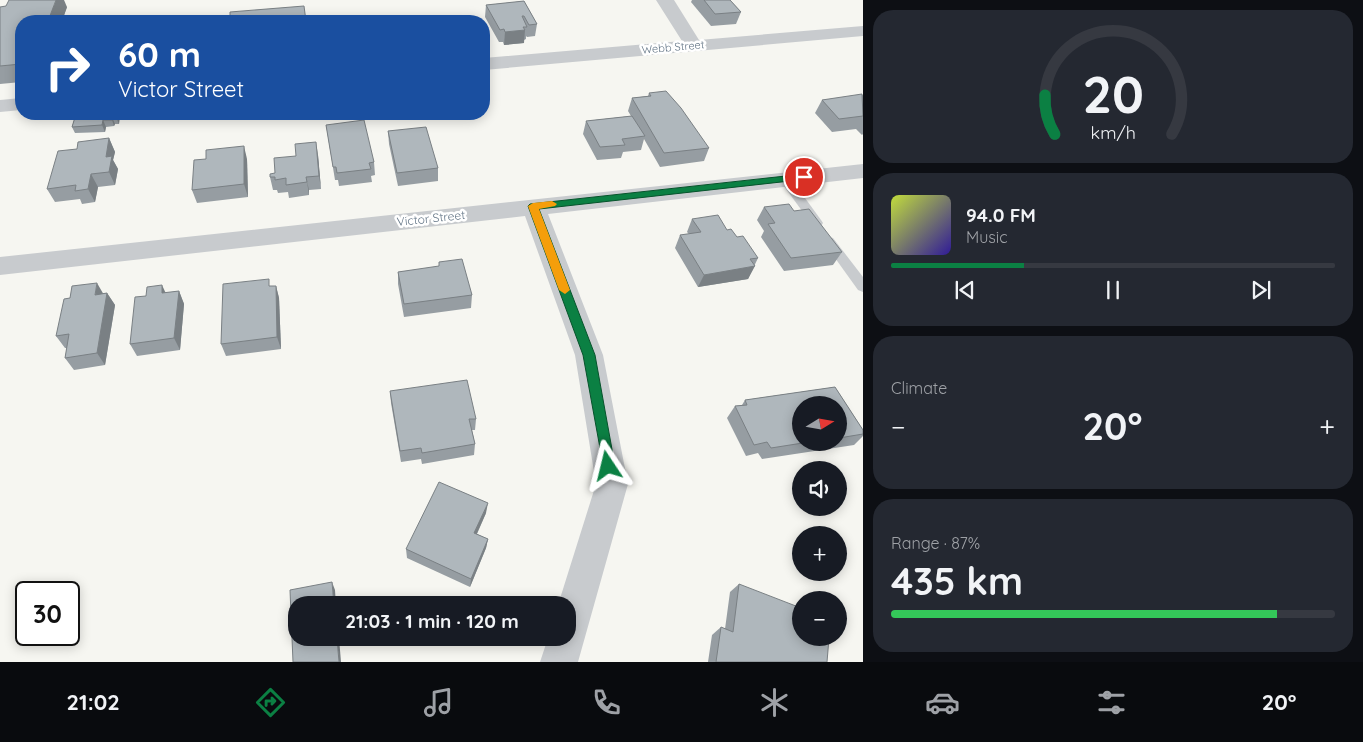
<!DOCTYPE html>
<meta charset="utf-8">
<style>
:root{--surface:#171b24;--page:#242831;--text:#f1f3f6;--muted:#9ea1a6;--line:#363941;--accent:#0b8043}
body{margin:0;font-family:Quicksand,sans-serif;background:var(--page);color:var(--text);height:100vh;display:flex;flex-direction:column;font-size:19px;white-space:nowrap}
*{box-sizing:border-box;margin:0}
p{font-size:16px;color:var(--muted)}
.icon{flex:none;width:28px;height:28px;fill:none;stroke:currentColor;stroke-width:2;stroke-linecap:round;stroke-linejoin:round}
.map{position:relative;flex:1;overflow:hidden}
.panel{display:flex;flex-direction:column;gap:10px;padding:10px;background:#0d0f14;width:500px}
.panel>*{flex:none}
.banner{position:absolute;left:15px;top:15px;width:475px;height:105px;border-radius:20px;box-shadow:0 2px 12px #0003;background:#1a4fa0;color:#fff;overflow:hidden}
.needle{width:32px;rotate:79deg}
.controls{position:absolute;left:792px;top:396px;display:grid;gap:10px}
.controls a{display:grid;place-items:center;width:55px;height:55px;border-radius:50%;background:var(--surface);box-shadow:0 2px 12px #0003;font-size:25px}
.speed{position:absolute;left:15px;top:581px;display:flex;gap:10px;font-size:25px;font-weight:700;text-align:center}
.speed>*{display:grid;place-content:center;width:65px;height:65px;border-radius:50%;background:var(--surface);box-shadow:0 2px 12px #0003;line-height:1}
.speed .limit{border:2px solid #111;border-radius:8px;background:#fff;color:#111}
.pin{position:absolute;display:grid;place-items:center;width:42px;height:42px;color:#fff;margin:-21px;border:2px solid #fff;border-radius:50%;box-shadow:0 1px 5px #0007}
.me{position:absolute;width:55px;margin:-28px;rotate:350deg;stroke-linejoin:round;filter:drop-shadow(0 0 4px #0008)}
.turn{display:flex;align-items:center;gap:18px;height:105px;padding:0 20px;font-size:22px}
.turn .icon{width:65px;height:65px;stroke-width:2.5}
.turn b{display:block;font-size:35px;line-height:42px}
.big{font-size:38px;font-weight:700;line-height:1.1}
.panel .widget{flex:1;display:flex;flex-direction:column;justify-content:center;gap:8px;min-width:0;padding:0 18px;border-radius:20px;background:var(--page)}
.panel .dial{align-items:center;gap:0}
.dial svg{height:130px;overflow:visible;fill:none;stroke:var(--line);stroke-width:7;stroke-linecap:round;text-anchor:middle}
.dial text{fill:var(--text);stroke:none}
.song{display:flex;align-items:center;gap:15px}
.cover{width:60px;height:60px;border-radius:8px;background:linear-gradient(135deg,hsl(70 70% 55%),hsl(250 70% 35%))}
.played{height:5px;border-radius:2px;background:linear-gradient(90deg,var(--accent) 30%,var(--line) 30%)}
.keys{display:flex;justify-content:space-around;direction:ltr}
.heat{display:flex;justify-content:space-between;align-items:center;font-size:28px;direction:ltr}
.charge{height:8px;border-radius:4px;background:linear-gradient(90deg,#34c759 87%,var(--line) 0)}
.trip{position:absolute;left:288px;top:596px;width:288px;height:50px;border-radius:20px;background:var(--surface);box-shadow:0 2px 12px #0003;font-weight:700;line-height:50px;text-align:center}
.dock{display:flex;height:80px;justify-content:space-around;align-items:center;background:#090b0e;color:var(--muted)}
.dock .icon{width:35px;height:35px}
.dock .current{color:var(--accent)}
.dock b{font-size:22px;color:var(--text)}
main{display:flex;flex:1;min-height:0}
.map>svg:first-child{display:block}
</style>
<main>
<div class="map">
<svg width="863" height="662" viewBox="0 0 863 662">
<rect width="100%" height="100%" fill="#f6f6f1"/>
<g fill="none" stroke-linecap="round" stroke-linejoin="round">
<g fill="#c8cbce" fill-rule="evenodd">
<path d="M785,175L789,176L821,220L823,223L821,226H813L781,182L779,179Z"/>
<path d="M829,237L833,238L863,277V292L858,290L825,244L823,241L825,238Z"/>
</g>
<g fill="#c8cbce" fill-rule="evenodd">
<path d="M656,0H674L699,40L863,26V36L484,70V58L682,41Z"/>
<path d="M21,98V110L0,112V100Z"/>
<path d="M863,164V178L548,214L603,355L628,484L578,662H540L548,638H566V605H558L596,484L575,355L525,216L0,275V257Z"/>
</g>
</g>
<g fill="#969da2" fill-rule="evenodd">
<path d="M692,0H730L741,12L736,24L711,26L691,2Z"/>
<path d="M524,1L537,24L535,36L527,37L526,36V39L524,40V43L504,45L503,42H499L485,17L486,5Z"/>
<path d="M0,7H67L62,21H21V82L0,84Z"/>
<path d="M649,93L709,148L704,161L660,167L644,139L641,150L623,152L621,158L597,160L583,134L586,121L631,116L628,111L632,98L648,96Z"/>
<path d="M863,95V134L862,135L856,129L832,132L815,113L822,100Z"/>
<path d="M76,114H120L119,124H115L114,126L106,127L105,132L75,133L72,127Z"/>
<path d="M326,125L374,162L375,175L371,176L372,182L339,186L338,180H335Z"/>
<path d="M388,131L438,168V181L398,186L389,144Z"/>
<path d="M109,138L115,152L113,160L118,169L115,185L98,187L95,202L82,204L80,199L55,202L47,189L77,149Z"/>
<path d="M318,155L321,189L309,190V195L289,198L288,192L278,193L277,190H273L270,177L275,173Z"/>
<path d="M247,159L248,197L197,203L192,190Z"/>
<path d="M764,207L794,211L842,252L833,265L784,271L761,237L764,231L757,220Z"/>
<path d="M692,219L727,230L737,237L758,258L748,279L698,287L675,248L680,235L689,234L687,232Z"/>
<path d="M439,262L472,295L471,308L404,317L398,284V272L439,267Z"/>
<path d="M271,286H276L279,298L281,349L226,356L221,344Z"/>
<path d="M179,291L184,304L180,350L137,356L130,344L166,293Z"/>
<path d="M103,293H107L115,305L105,365L74,370L65,358L67,348H65L56,336Z"/>
<path d="M835,387L863,430V436L854,445L762,459L758,453L746,456L727,418L735,406L742,405L745,400ZM801,405H839V442H801Z"/>
<path d="M390,391L476,419L475,430H472L475,444L474,455L422,464L421,459L401,462L391,403Z"/>
<path d="M486,513L477,534L488,539L486,548L470,587L407,558L406,549Z"/>
<path d="M739,584L827,662H708L712,635L721,627L725,629L730,592Z"/>
</g>
<g fill="#7a8084">
<path d="M56,0H64L67,7L62,21H48Z"/>
<path d="M525,30L524,43L504,45L505,32Z"/>
<path d="M116,114H120L119,124L116,117Z"/>
<path d="M112,117L115,124L114,126L112,120Z"/>
<path d="M103,120L106,127L105,132L102,125Z"/>
<path d="M109,138L115,152L113,160L118,169L115,185L109,172L106,157Z"/>
<path d="M316,142L318,155L321,189L319,176Z"/>
<path d="M244,146L247,159L248,197L244,184Z"/>
<path d="M91,174L98,187L95,202L88,189Z"/>
<path d="M306,177L309,190V195L307,182Z"/>
<path d="M755,266L748,279L698,287L704,275Z"/>
<path d="M97,283L104,295H95Z"/>
<path d="M162,285L168,298L162,293Z"/>
<path d="M276,286L279,298L281,349L277,337Z"/>
<path d="M179,291L184,304L180,350L174,338Z"/>
<path d="M107,293L115,305L105,365L97,353Z"/>
<path d="M488,503L486,513L473,542L474,533Z"/>
<path d="M488,539L486,548L470,587L471,579Z"/>
<path d="M332,582L335,590L336,605H334Z"/>
<path d="M337,638H339L341,662H339Z"/>
</g>
<g fill="#afb7bc" stroke="#7a8084">
<path d="M9,0H56L48,21H21V64L0,66V7L6,6Z"/>
<path d="M704,0H730L741,12L715,14Z"/>
<path d="M524,1L537,24L529,25L524,16H522L527,27H523L525,30L505,32L504,29L500,30L486,5Z"/>
<path d="M304,6L306,21H230V12Z"/>
<path d="M666,91L681,108L709,148L664,153L632,98L651,96L649,93Z"/>
<path d="M862,94L863,116L839,119L822,100Z"/>
<path d="M76,114H116V117H112V120H103L102,125L72,127Z"/>
<path d="M632,116L645,136L622,139L625,145L600,147L586,121Z"/>
<path d="M364,120L374,162L369,163L371,169L337,173L336,167H333L326,125Z"/>
<path d="M426,127L438,168L397,173L388,131Z"/>
<path d="M109,138L106,157L112,156L109,172L91,174L88,189L75,191L76,185L47,189L58,151L77,149L78,142Z"/>
<path d="M316,142L319,176L306,177L307,182L286,185V178L275,180V177H270V174L275,173L274,158L296,156L295,144Z"/>
<path d="M244,146V184L192,190L194,160L206,159V150Z"/>
<path d="M789,204L794,211L809,209L842,252L791,258L768,224L775,223L764,207Z"/>
<path d="M718,215L727,230L731,229L737,237L743,236L758,258L750,259L755,266L704,275L680,235L701,232L692,219Z"/>
<path d="M462,259L472,295L404,304L398,272L439,266V262Z"/>
<path d="M269,279V286H276L277,337L221,344L223,284Z"/>
<path d="M97,283L95,295L107,293L97,353L65,358L69,334L56,336L64,299L70,298L72,286Z"/>
<path d="M162,285V293L179,291L174,338L130,344L135,297L146,296L147,287Z"/>
<path d="M467,380L476,419H469L475,444L422,453L421,448L400,451L390,391Z"/>
<path d="M835,387L863,430V434L839,438V405H801V442H809L771,448L767,442L754,445L735,406L747,405L745,400Z"/>
<path d="M439,482L488,503L474,533L488,539L471,579L406,549Z"/>
<path d="M332,582L334,605H296V638H337L339,662H293L290,590Z"/>
<path d="M739,584L801,608V638H829L827,662H716L721,627L733,632Z"/>
</g>
<path fill="#0b8043" stroke="#07532c" d="M804,174L809,177L808,179L539,209L595,355L615,466L613,470L608,471L604,470L583,355L528,206L530,204Z"/>
<path fill="#f59e0b" d="M552,201L557,204L555,206L539,209L570,290L565,294L559,290L528,206L533,203Z"/>
<g text-anchor="middle" dominant-baseline="central" stroke-width="5" stroke-linejoin="round" paint-order="stroke">
<g font-size="11" fill="#627485" stroke="#fff">
<text transform="translate(673 47) rotate(-5)">Webb Street</text>
</g>
<g font-size="12" fill="#627485" stroke="#fff">
<text transform="translate(431 218) rotate(-6)">Victor Street</text>
</g>
</g>
</svg>
<div class="controls">
<a><svg class="needle" viewBox="-14 -14 28 28"><path d="M0-13l5 13h-10z" fill="#e53935"/><path d="M0 13l5-13h-10z" fill="#9ea1a6"/></svg></a>
<a><svg class="icon" aria-label="sound" viewBox="0 0 24 24"><path d="M4 9h4l5-4v14l-5-4H4zM17 9q2 3 0 6"/></svg></a>
<a>+</a>
<a>−</a>
</div>
<div class="speed"><div class="limit">30</div></div>
<div class="pin" style="left:804px;top:177px;background:#d93025"><svg class="icon" aria-label="arrive" viewBox="0 0 24 24"><path d="M6 21V4h12l-3 4 3 4H6"/></svg></div>
<svg class="me" style="left:608px;top:466px" viewBox="-20 -20 40 40"><path d="M0-17L14 15 0 8-14 15z" fill="#0b8043" stroke="#fff" stroke-width="4"/></svg>
<div class="trip">21:03 · 1 min · 120 m</div>
<div class="banner">
<div class="turn"><svg class="icon" aria-label="right" viewBox="0 0 24 24"><path d="M7 20v-9h11M14 6l5 5-5 5"/></svg><div><b>60 m</b>Victor Street</div></div>
</div>
</div>
<section class="panel">
<div class="widget dial"><svg viewBox="0 0 100 80">
<path d="M14 69A42 42 0 1 1 86 69"/>
<path d="M14 69A42 42 0 0 1 8 45" stroke="#0b8043"/>
<text x="50" y="56" font-size="32" font-weight="700">20</text>
<text x="50" y="72" font-size="11">km/h</text>
</svg></div>
<div class="widget">
<div class="song"><i class="cover"></i><div><b>94.0 FM</b><p>Music</p></div></div>
<div class="played"></div>
<div class="keys"><svg class="icon" aria-label="previous" viewBox="0 0 24 24"><path d="M18 5L8 12l10 7zM5 5v14"/></svg><svg class="icon" aria-label="pause" viewBox="0 0 24 24"><path d="M8 5v14M16 5v14"/></svg><svg class="icon" aria-label="next" viewBox="0 0 24 24"><path d="M6 5l10 7-10 7zM19 5v14"/></svg></div>
</div>
<div class="widget"><p>Climate</p>
<div class="heat"><a>−</a><b class="big">20°</b><a>+</a></div>
</div>
<div class="widget"><p>Range · 87%</p><b class="big">435 km</b><div class="charge"></div></div>
</section>
</main>
<nav class="dock">
<b>21:02</b>
<svg class="icon current" aria-label="directions" viewBox="0 0 24 24"><path d="M12 3l9 9-9 9-9-9zM9 14v-3h6M13 9l2 2-2 2"/></svg>
<svg class="icon" aria-label="music" viewBox="0 0 24 24"><path d="M9 18V5l10-2v13"/><circle cx="6" cy="18" r="3"/><circle cx="16" cy="16" r="3"/></svg>
<svg class="icon" aria-label="phone" viewBox="0 0 24 24"><path d="M5 4h4l2 5-3 2q2 4 5 5l2-3 5 2v4C11 20 4 13 5 4z"/></svg>
<svg class="icon" aria-label="climate" viewBox="0 0 24 24"><path d="M12 3v18M4 7l16 10M4 17L20 7"/></svg>
<svg class="icon" aria-label="car" viewBox="0 0 24 24"><path d="M5 17H2v-5l4-1 3-4h7l3 4 3 1v5h-3M9 17h6M6 11h13"/><circle cx="7" cy="17" r="2"/><circle cx="17" cy="17" r="2"/></svg>
<svg class="icon" aria-label="filters" viewBox="0 0 24 24"><path d="M4 7h16M4 17h16"/><circle cx="9" cy="7" r="2"/><circle cx="15" cy="17" r="2"/></svg>
<b>20°</b>
</nav>
